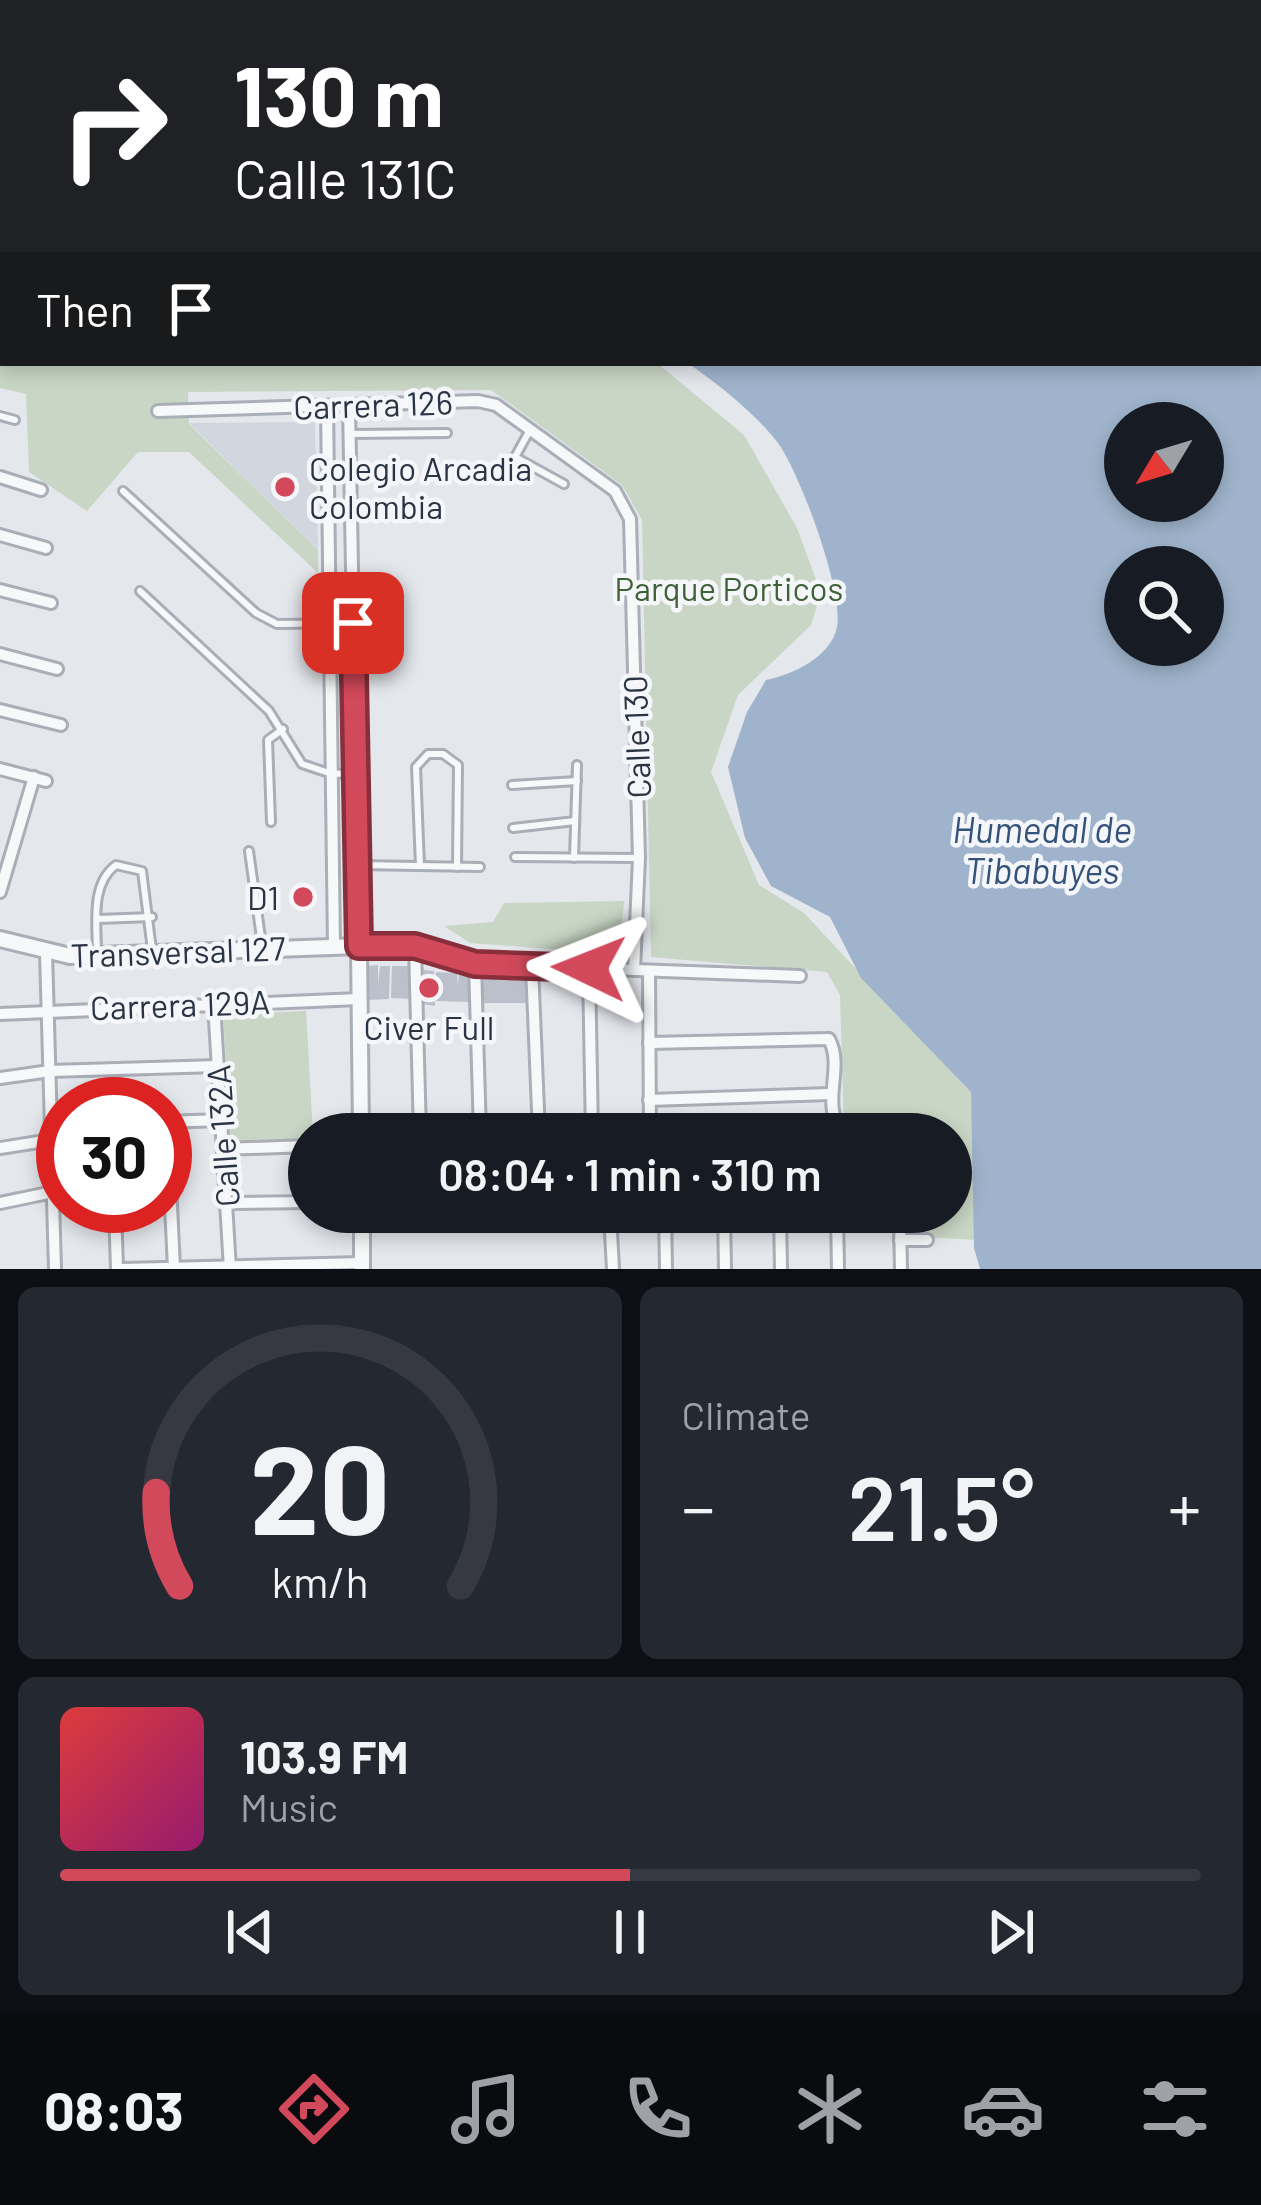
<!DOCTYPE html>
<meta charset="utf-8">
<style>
:root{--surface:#171b24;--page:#242831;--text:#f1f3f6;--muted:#9ea1a6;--line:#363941;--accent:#d1495b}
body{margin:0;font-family:Barlow,sans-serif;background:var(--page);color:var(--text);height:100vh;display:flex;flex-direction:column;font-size:45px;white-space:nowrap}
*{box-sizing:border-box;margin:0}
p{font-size:39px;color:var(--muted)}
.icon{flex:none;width:66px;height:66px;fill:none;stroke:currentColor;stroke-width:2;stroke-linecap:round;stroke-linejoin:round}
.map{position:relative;height:1269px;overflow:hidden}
.details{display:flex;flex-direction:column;gap:18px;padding:18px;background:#0d0f14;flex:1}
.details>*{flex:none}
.guide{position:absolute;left:0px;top:0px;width:1263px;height:366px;box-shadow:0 6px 18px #0003;background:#202124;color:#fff;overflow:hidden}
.needle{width:78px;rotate:232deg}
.buttons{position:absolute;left:1104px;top:402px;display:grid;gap:24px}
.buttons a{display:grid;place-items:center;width:120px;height:120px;border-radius:50%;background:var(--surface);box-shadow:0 6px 18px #0003;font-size:60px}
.speed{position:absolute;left:36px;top:1077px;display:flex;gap:24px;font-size:60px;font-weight:700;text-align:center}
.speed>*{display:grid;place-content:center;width:156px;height:156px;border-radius:50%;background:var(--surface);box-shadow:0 6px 18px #0003;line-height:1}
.speed .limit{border:18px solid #d22;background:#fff;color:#111}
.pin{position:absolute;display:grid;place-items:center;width:102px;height:102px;color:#fff;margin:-51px;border-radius:24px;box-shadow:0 6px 18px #0006}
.me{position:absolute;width:132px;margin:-66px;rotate:272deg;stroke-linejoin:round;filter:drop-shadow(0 0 9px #0008)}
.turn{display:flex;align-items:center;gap:42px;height:252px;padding:0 36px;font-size:54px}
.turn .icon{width:156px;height:156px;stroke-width:2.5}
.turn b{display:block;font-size:84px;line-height:102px}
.then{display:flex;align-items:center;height:114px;padding:0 36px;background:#0003;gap:24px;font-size:45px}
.big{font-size:90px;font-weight:600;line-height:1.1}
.details .widget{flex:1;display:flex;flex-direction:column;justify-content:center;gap:18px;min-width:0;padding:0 42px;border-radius:18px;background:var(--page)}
.details .dial{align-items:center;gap:0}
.dial svg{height:312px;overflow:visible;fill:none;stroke:var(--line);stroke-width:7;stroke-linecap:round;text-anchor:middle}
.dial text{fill:var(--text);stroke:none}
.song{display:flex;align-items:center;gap:36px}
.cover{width:144px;height:144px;border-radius:18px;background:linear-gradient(135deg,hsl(0 70% 55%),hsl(320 70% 35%))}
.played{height:12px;border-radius:6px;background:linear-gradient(90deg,var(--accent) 50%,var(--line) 50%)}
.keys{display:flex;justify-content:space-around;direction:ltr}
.heat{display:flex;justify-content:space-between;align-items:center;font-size:66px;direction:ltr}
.details .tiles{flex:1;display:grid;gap:18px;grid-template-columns:1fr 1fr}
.widget:last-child{grid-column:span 2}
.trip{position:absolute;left:288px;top:1113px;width:684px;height:120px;border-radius:60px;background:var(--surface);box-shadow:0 6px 18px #0003;font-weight:600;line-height:120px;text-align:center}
.tabs{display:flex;height:192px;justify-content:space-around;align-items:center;background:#090b0e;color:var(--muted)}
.tabs .icon{width:84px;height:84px}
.tabs .selected{color:var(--accent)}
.tabs b{font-size:54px;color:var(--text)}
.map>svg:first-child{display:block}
</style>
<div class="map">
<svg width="1261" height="1269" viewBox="0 0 1261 1269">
<rect width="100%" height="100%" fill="#e4e7ec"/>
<path fill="#d2d6de" d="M315,422L318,550L189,423Z"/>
<g fill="#c9d6c5">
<path d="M0,0L39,3H3V363H657L744,435L797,528L821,593L811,625L738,695L711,772L759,885L804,913L971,1092L977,1240L902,1236L901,1212H951V1134L844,1133L840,995L827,972L651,957L642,520L622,485L491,390L188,392L189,424L318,550V573L189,452H138L87,511L29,472L26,394L0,388Z"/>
<path d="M624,901L619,954L470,943L444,926L493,922L504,903Z"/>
<path d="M306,1011L313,1134L309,1140L231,1144L223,1015Z"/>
</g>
<path fill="#9fb4cc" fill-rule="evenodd" d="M217,0H1261V1269H980L974,1248L971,1092L861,978L830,917L771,886L745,838L728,767L747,712L766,680C792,675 831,657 837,627C844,592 800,473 778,443C755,413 719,385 688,363H1260V3ZM1125,423H1203V501H1125ZM1125,567H1203V645H1125Z"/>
<g fill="#bbc0ca">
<path d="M378,965V985L380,966H390L389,999L367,1000L366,966Z"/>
<path d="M392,966H412L414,999L391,998Z"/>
<path d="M424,970L434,971L435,1006L422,1004Z"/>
<path d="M469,970V1002L436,1001V972L457,973L458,987L459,971Z"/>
<path d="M529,973L528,1003H480V974Z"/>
</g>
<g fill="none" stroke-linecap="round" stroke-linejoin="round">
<g stroke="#a9aeb7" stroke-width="12">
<g id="service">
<path d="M46,0L49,3"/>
<path d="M0,416L15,420"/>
<path d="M530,430L515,457L564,484"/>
<path d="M349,434L447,433"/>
<path d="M123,491L256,613L277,624L353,623"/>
<path d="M140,591L269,711L302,764L332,774L356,773"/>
<path d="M512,785L577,781"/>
<path d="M271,822L268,740L283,729"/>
<path d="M513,828L575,821"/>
<path d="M249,851L262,945"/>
<path d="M515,857L639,858"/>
<path d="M574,858L577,765"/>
<path d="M357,865L480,867"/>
<path d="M420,866L416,767L428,754H443L458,765L457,867"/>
<path d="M98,919L152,917"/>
<path d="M97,954C97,924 90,884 116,865L142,871L152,950"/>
</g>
</g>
<g stroke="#a9aeb7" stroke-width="16">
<g id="minor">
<path d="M327,406L334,946"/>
<path d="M349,406L359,946H415L475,964L800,976"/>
<path d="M158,411L478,401L496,405L615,491L630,519L639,858L634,970"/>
<path d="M0,477L41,490"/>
<path d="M0,535L46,548"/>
<path d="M0,590L51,603"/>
<path d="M0,654L57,669"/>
<path d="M0,710L61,725"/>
<path d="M0,769L46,781"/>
<path d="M0,892L34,777"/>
<path d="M415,946L420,1134"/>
<path d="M46,952L55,1269"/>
<path d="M475,964L480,1134"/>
<path d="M532,966L539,1134"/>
<path d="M589,968L592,1134"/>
<path d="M649,971L650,1134"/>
<path d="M214,1003L230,1269"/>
<path d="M0,1014L359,999"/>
<path d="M649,1043L829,1039C845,1069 819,1104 843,1134"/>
<path d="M0,1078L50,1071L218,1066"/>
<path d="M649,1100L830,1094"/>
<path d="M165,1122L221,1120"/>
<path d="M167,1122L174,1268"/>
<path d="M0,1148L51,1140"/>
<path d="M223,1149L309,1146"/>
<path d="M0,1203L53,1192"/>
<path d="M226,1203L309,1202"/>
<path d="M115,1206L117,1269"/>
<path d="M724,1212L725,1269"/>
<path d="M780,1212L781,1269"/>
<path d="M837,1212L838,1269"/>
<path d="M893,1212L900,1219L901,1269"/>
<path d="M665,1213L666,1269"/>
<path d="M610,1214L613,1269"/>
<path d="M362,1219L714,1212"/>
<path d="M900,1240H927"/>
<path d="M122,1269L362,1263"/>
</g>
</g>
<g stroke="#a9aeb7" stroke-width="20">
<g id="tertiary">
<path d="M0,939L70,956L359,946L361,1134"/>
<path d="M362,1212V1269"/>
</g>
</g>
<use href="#service" stroke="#f7f8fa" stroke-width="6"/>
<use href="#minor" stroke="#f7f8fa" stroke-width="10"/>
<use href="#tertiary" stroke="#f7f8fa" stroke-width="14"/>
</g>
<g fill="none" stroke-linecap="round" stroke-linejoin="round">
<g stroke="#882f3b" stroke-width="30">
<path id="route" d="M353,623L359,946H415L475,964L589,968"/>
</g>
<use href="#route" stroke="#d1495b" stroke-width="21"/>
</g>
<g fill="#d1495b" stroke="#f4f6f9" stroke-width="4.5">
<circle cx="285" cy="487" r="12"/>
<circle cx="303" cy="897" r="12"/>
<circle cx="429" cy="988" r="12"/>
</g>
<g text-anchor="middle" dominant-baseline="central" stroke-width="9" stroke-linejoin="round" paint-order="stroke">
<g font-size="33" fill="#2b3445" stroke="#f4f6f9">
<text transform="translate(373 404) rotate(-2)">Carrera 126</text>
<text transform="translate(636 737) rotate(-92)">Calle 130</text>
<text transform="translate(178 951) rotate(-2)">Transversal 127</text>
<text transform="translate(180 1004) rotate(-2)">Carrera 129A</text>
<text transform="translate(222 1136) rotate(-94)">Calle 132A</text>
</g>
<g font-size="33" fill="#2b3445" stroke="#f4f6f9" text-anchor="start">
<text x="309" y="468">Colegio Arcadia<tspan x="309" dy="38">Colombia</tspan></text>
<text x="279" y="897" text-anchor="end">D1</text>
<text x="429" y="1027" text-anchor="middle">Civer Full</text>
</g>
<g font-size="33" fill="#3f6138" stroke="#f4f6f9">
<text x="729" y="588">Parque Porticos</text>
</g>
<g font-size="36" font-style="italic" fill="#34527a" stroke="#f4f6f9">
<text x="1042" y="828">Humedal de<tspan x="1042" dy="41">Tibabuyes</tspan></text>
</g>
</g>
</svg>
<div class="buttons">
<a><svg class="needle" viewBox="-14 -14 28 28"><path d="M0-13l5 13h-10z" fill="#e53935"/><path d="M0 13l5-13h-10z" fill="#9ea1a6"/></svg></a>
<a><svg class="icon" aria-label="search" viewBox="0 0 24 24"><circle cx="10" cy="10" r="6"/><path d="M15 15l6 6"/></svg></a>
</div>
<div class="speed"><div class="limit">30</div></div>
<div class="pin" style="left:353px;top:623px;background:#d93025"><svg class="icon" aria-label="arrive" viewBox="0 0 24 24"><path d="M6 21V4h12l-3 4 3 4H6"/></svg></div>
<svg class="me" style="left:589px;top:968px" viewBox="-20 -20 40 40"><path d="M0-17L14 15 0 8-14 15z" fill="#d1495b" stroke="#fff" stroke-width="4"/></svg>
<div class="trip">08:04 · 1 min · 310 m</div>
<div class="guide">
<div class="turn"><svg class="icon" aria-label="right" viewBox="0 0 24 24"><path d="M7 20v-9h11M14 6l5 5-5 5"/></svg><div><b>130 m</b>Calle 131C</div></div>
<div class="then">Then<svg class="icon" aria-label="arrive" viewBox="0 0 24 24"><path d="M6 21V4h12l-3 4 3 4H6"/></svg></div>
</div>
</div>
<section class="details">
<div class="tiles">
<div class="widget dial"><svg viewBox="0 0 100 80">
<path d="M14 69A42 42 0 1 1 86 69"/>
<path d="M14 69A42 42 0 0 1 8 45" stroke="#d1495b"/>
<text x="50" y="56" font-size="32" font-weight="700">20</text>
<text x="50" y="72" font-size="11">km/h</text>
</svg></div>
<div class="widget"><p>Climate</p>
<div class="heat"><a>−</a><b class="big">21.5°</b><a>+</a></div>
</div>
<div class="widget">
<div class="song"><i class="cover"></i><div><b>103.9 FM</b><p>Music</p></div></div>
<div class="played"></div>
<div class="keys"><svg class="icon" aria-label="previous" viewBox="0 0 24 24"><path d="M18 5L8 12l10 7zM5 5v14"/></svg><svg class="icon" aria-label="pause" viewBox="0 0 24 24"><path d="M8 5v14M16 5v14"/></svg><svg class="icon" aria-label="next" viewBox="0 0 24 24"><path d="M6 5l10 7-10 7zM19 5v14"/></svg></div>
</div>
</div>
</section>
<nav class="tabs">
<b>08:03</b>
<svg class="icon selected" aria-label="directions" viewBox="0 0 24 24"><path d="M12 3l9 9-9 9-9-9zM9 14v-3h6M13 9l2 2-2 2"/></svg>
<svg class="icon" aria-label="music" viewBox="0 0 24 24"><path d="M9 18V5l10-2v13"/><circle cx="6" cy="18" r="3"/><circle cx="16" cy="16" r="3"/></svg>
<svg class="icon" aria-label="phone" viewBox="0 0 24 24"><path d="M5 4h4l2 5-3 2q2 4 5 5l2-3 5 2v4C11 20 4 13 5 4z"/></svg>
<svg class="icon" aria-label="climate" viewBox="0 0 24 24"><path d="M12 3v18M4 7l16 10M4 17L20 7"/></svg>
<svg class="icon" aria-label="car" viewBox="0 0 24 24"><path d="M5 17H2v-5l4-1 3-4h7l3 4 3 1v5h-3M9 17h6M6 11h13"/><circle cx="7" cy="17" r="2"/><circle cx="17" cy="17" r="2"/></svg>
<svg class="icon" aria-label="filters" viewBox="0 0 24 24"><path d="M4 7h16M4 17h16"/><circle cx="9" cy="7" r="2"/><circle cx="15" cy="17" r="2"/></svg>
</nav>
